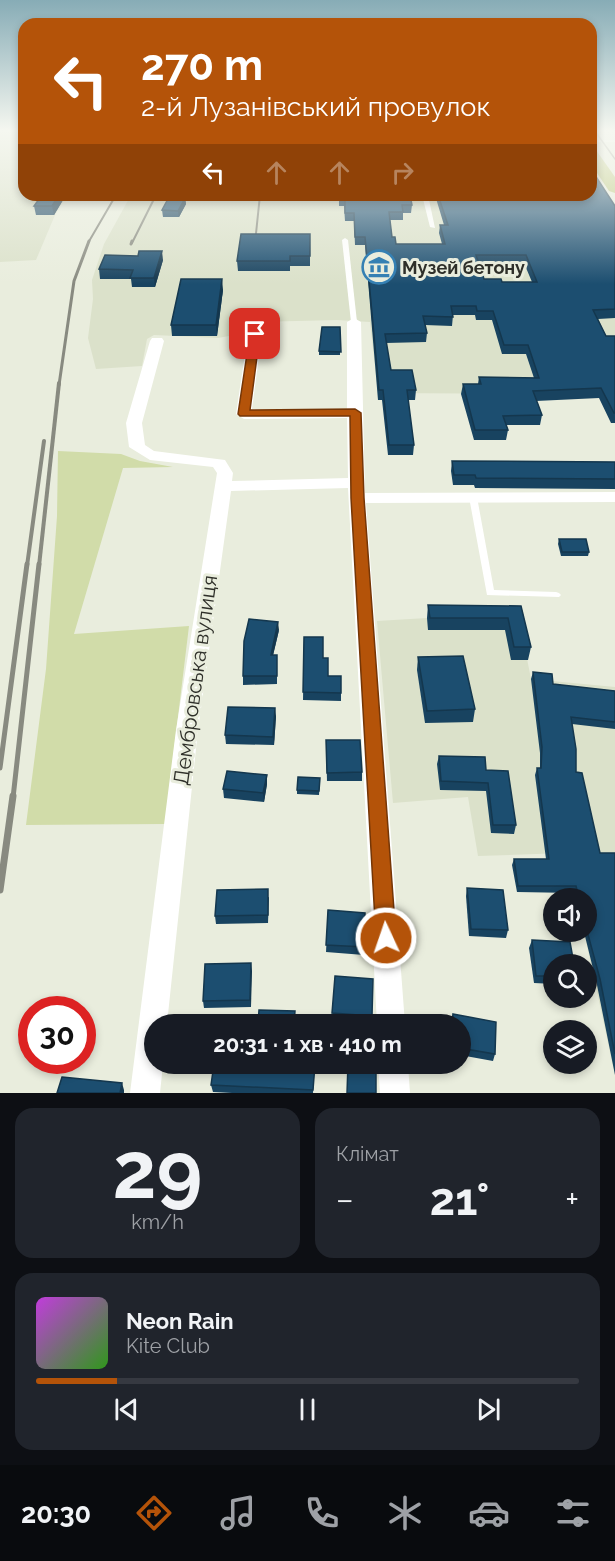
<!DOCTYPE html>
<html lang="uk">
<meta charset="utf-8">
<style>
:root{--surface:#171b24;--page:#20242c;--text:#f1f3f6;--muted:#9ea1a6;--line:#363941;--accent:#b45309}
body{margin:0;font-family:Raleway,sans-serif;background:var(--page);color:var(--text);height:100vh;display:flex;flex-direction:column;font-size:22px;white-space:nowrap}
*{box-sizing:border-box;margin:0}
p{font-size:20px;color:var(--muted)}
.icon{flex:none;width:33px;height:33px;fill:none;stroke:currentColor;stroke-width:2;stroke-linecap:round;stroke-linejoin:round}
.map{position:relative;height:1093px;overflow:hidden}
.panel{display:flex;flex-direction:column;gap:15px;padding:15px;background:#0d0f14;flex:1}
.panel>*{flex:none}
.guide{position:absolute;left:18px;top:18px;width:579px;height:183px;border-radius:18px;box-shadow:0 3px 9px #0003;background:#b45309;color:#fff;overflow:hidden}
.fabs{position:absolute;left:543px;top:888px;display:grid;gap:12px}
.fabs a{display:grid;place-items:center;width:54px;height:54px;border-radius:50%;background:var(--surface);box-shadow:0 3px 9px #0003;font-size:30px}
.speed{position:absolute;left:18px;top:996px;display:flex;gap:12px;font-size:30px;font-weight:700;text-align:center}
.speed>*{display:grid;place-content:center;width:78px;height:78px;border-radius:50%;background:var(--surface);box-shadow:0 3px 9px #0003;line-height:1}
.speed .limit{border:9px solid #d22;background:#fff;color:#111}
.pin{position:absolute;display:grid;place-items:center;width:51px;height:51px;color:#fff;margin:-26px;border-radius:12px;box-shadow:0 3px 9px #0006}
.me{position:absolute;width:66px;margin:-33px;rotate:357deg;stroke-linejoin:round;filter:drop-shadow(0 0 4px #0008)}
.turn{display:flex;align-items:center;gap:21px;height:126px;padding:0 24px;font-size:27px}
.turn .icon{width:78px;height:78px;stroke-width:2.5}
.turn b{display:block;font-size:42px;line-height:51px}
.lanes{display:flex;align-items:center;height:57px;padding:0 24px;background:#0003;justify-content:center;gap:30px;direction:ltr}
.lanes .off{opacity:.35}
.big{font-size:45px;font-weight:700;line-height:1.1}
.panel .widget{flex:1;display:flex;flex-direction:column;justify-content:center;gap:9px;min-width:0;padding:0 21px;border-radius:18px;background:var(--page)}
.panel .dial{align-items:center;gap:0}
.dial b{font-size:78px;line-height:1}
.song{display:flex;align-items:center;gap:18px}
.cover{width:72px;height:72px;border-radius:9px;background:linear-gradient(135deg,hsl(290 70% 55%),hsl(110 70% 35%))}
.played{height:6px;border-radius:3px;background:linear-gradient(90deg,var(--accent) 15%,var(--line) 15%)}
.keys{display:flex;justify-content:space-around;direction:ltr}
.heat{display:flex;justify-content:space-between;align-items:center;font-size:33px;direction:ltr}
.panel .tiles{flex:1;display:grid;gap:15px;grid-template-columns:1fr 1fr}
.widget:last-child{grid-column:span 2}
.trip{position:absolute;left:144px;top:1014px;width:327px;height:60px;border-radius:30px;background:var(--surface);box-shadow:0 3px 9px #0003;font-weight:700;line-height:60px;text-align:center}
.dock{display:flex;height:96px;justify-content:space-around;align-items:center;background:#090b0e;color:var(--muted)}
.dock .icon{width:42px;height:42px}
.dock .current{color:var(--accent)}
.dock b{font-size:27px;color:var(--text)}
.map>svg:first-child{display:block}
</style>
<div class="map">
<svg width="615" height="1093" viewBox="0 0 615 1093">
<rect width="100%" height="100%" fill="#e9eddd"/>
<g fill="#dbe1ca">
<path d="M0,131H24V195H67L55,215L36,260L0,262Z"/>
<path d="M131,195H591L615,215V373L540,394L378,393L370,322L337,320L256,322L251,332L218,338L154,335L147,339L142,366L96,369L88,338L93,299L92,280L104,244Z"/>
<path d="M427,618H519L531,679L615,687V1075L584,932H586V898H575L564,853L478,856L468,797L393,803L377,621Z"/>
</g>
<path fill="#d1dca9" d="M58,451L121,454L140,461L173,467L123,468L74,634L189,626L165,824L26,825L46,669L57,516Z"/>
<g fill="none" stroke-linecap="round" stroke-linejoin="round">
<g fill="#fff" fill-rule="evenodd">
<rect x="591" y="140" width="24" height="2"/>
<path d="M422,195H428L435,228L430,227Z"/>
<path d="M345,238L348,240L357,322L354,324L351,322L342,240Z"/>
<path d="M473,494L477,497L494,590L556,592L559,593L561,595L559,597L487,595L469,497Z"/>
</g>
<g fill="#fff" fill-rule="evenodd">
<path d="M354,318L361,322L365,493L615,492V502L366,503L405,1024H377L348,488L231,491L198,730L167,1024H154V1064H163L160,1093H130L176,730L217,473L213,467L150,460L129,447L126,423L150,341L152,338H162L164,341L142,423L145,445L154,451L225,460L233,473L232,481L348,478L347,418L244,419L236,414L248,334L255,330L262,334L252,409H347V322Z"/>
<path d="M378,1064H408L410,1093H380Z"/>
</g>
<path fill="#bbc678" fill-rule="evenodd" d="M591,149L596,150L615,177V193L609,191L591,164Z"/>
<path stroke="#888a80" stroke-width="1.5" d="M595,131L615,159"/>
<g stroke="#888a80" stroke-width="2">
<path d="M88,243L116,195"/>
<path d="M132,243L156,195"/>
<path d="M255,243L260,195"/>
</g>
<g stroke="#888a80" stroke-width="3">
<path d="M131,244L132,241"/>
<path d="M254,251L255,241"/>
<path d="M59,385L74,281L89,241"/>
</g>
<g stroke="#888a80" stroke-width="4">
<path d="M27,566L44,441"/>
<path d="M39,566L59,383"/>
</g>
<g stroke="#888a80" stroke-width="5">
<path d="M0,768L27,564"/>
<path d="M13,798L39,564"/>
</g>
<path stroke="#888a80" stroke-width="7" d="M0,890L13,796"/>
</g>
<g fill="#184360" fill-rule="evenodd">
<path d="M66,195L54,215H36L34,206Z"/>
<path d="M226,195H242L241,199L226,198Z"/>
<path d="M339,195L412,205L411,213H403V220H390L392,237L396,244H442L439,233L440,225H444L435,195H591L615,206V318L598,319L606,336H615V423H611L599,398L536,401L542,415L540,425H506L508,430L506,440H474L461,394L463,384H478L479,377L534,378L526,354H502L492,320H476L475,315H453L452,326L425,325L427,333L426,342L386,343L391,370L416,390L415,400H408L414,445L413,455H388L382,400H378L365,245H355L354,221H345L344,206H339ZM479,263H524L532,282H502L484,279Z"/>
<path d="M185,198L186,204L179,217H163L162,210Z"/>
<path d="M310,234V266H290V271H238L237,261Z"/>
<path d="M138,256L163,260L155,287H132L131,279H100L99,269Z"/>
<path d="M223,290L217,336H172L171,325Z"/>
<path d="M340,327V355H319V351Z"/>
<path d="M452,461L615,462V489L475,488L474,485H453L451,471Z"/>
<path d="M559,539L589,552L588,556H561L558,544Z"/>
<path d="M428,605L521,606L531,647L528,660H511L505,630H428L427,618Z"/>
<path d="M279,630L273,655H277V684L243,685V676Z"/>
<path d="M304,637L323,658L328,676H341V701L303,700Z"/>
<path d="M418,657L475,709L473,722L425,723L417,670Z"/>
<path d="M533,672L553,684L615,691V729L572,724L576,772L600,853H615V1075L597,985L584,932H586V898H575L574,893L517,892L512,865L514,859H546L535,775L537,768H540V753L531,679Z"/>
<path d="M276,716L274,745L226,744L225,735Z"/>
<path d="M326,740L362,772V781H327Z"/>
<path d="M439,756L486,770L516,825L514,834L491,833L486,791L440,790L437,764Z"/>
<path d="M267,775V784L264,802L224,798L223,789Z"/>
<path d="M320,778L319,795L297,794V790Z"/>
<path d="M467,888L508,930L506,938L469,936L466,896Z"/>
<path d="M269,897L268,923L216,924L215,916Z"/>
<path d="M328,910L365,947L364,955L326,952Z"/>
<path d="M532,940L554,964V984L534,983L529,948Z"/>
<path d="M251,963V1007L204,1008L203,1001Z"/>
<path d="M335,976L372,1016L371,1023L332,1020Z"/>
<path d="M453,1014L495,1054L493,1061L460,1055V1024H451Z"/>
<path d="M315,1064L313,1093H232L213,1092L211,1085Z"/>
</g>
<g fill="#14374e">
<path d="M59,195H66L54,215L52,206Z"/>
<path d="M185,198L186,204L179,217L178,211Z"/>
<path d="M162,251L163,260L155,287L154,278Z"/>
<path d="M222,279L223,290L217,336L216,325Z"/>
<path d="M278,622L279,630L271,664V655Z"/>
<path d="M275,708L276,716L274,745L273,737Z"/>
<path d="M267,775V784L264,802L263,793Z"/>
<path d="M251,963L252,971L251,1007L250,1000Z"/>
<path d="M122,1083L124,1090V1093H120Z"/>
</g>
<g fill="#1c4e70" stroke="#14374e" stroke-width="1.5" fill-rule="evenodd">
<path d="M591,169L615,206V309L593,310L606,336H615V413H614L601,388L533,391L542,415L503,416L508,430H475L463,384H481L479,377L539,378L528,345H504L493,311H477L476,306H451L453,317L423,316L427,333L385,334L391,370H412L416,390H407L414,445H389L383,390H379L365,237H355L354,213H345V198H339V195H410L412,205H402L403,212H389L392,237H395L396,244H445L440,225H448L438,195H591ZM476,255H526L537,282H502L501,279H484Z"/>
<path d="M42,195H59L52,206H34Z"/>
<path d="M169,197L185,198L178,211L162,210Z"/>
<path d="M241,234H310V256H290V261H237Z"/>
<path d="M139,251H162L154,278H130L133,270L99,269L105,255L138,256Z"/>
<path d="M181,279H222L216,325H171Z"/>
<path d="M322,327H340L341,352L319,351Z"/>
<path d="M452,461L615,462V479L476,478L475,475H454Z"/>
<path d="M559,539H586L589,552H562Z"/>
<path d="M428,605L521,606L531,647H514L508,618H430Z"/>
<path d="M249,619L278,622L271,655H277V676H243L244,641Z"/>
<path d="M304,637H323V658H328V676H341V693L303,692Z"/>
<path d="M463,656L475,709L427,711L418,657Z"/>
<path d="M533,672L552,674L553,684L615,691V722L571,717L576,749V772L582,773L600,853H615V1054L600,979L586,927V898H579L576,886H518L514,859H549L537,768H541L542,747Z"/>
<path d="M228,707L275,708L273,737L225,735Z"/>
<path d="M326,740H360L362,772L327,773Z"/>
<path d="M439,756L485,757L486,770L508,771L516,825H493L488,783L441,781Z"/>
<path d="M227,771L267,775L263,793L223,789Z"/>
<path d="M298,777L320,778L319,791L297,790Z"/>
<path d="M467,888L503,890L508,930L471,929Z"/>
<path d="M268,889V915L215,916L217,890Z"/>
<path d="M328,910L365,913V947L326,945Z"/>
<path d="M532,940L570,942L574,964H554V976H536Z"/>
<path d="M251,963L250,1000L203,1001L205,964Z"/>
<path d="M335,976L373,979L372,1016L332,1013Z"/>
<path d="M259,1010L295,1011L294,1024H258Z"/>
<path d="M453,1014L496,1022L495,1054L460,1048V1024H452Z"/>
<path d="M214,1064H315L313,1090L211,1085Z"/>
<path d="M348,1064H376V1093H347Z"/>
<path d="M62,1077L122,1083L120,1093H57Z"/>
</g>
<linearGradient id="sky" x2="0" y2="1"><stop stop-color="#87acb6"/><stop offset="0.46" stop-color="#f5f7f0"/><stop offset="1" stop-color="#f5f7f0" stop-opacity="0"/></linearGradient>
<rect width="615" height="284" fill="url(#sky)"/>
<path fill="#b45309" stroke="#753606" stroke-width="1.5" d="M255,331L260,334L250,410L355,409L361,413L364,498L396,938L393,945L386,947L379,945L376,938L351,498L350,416H240L238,414L250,334Z"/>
<defs>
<g id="museum-ring" transform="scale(1.725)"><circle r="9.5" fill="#e9eddd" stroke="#3580b3" stroke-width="1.5"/><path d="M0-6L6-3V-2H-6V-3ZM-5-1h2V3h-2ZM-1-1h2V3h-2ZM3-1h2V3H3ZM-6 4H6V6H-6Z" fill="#3580b3"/></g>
</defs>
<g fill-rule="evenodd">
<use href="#museum-ring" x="379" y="267"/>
</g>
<g text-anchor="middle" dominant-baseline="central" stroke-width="6" stroke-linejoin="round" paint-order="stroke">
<g font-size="18" font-weight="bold" fill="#2e2f29" stroke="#e9eddd" text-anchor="start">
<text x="402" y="267">Музей бетону</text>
</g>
<g font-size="21" fill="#2e2f29" stroke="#e9eddd">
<text transform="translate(195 680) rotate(-82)">Дембровська вулиця</text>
</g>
</g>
</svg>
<div class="fabs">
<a><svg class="icon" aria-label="sound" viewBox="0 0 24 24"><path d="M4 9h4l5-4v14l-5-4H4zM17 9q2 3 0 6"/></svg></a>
<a><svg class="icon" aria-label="search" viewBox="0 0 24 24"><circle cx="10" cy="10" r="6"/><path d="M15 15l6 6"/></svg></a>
<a><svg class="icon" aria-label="layers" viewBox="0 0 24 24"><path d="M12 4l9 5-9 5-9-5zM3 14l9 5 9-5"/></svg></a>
</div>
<div class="speed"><div class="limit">30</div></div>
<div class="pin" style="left:255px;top:334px;background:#d93025"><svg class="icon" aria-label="arrive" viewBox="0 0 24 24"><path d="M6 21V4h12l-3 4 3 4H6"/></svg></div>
<svg class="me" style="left:386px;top:938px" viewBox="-20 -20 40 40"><circle r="17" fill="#b45309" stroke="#fff" stroke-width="3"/><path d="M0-11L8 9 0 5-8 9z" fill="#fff"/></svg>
<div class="trip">20:31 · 1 хв · 410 m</div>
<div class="guide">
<div class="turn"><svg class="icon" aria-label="left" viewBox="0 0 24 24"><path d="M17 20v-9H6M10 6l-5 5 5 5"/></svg><div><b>270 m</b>2-й Лузанівський провулок</div></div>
<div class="lanes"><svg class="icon" aria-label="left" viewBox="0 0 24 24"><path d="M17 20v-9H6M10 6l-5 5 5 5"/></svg><svg class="icon off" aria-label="ahead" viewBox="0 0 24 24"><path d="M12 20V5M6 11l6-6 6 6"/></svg><svg class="icon off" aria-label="ahead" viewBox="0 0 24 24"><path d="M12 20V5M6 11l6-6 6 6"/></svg><svg class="icon off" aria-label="right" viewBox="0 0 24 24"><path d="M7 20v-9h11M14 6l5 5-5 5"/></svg></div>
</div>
</div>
<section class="panel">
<div class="tiles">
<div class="widget dial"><b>29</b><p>km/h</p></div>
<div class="widget"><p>Клімат</p>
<div class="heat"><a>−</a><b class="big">21°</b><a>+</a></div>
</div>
<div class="widget">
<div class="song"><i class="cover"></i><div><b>Neon Rain</b><p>Kite Club</p></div></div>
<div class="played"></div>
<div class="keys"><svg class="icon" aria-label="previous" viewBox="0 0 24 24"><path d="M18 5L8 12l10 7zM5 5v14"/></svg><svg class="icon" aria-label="pause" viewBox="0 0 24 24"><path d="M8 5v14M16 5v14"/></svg><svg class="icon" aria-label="next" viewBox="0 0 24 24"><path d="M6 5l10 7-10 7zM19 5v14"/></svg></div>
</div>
</div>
</section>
<nav class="dock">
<b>20:30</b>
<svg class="icon current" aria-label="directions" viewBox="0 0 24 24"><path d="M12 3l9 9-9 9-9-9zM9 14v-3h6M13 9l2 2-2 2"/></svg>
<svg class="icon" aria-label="music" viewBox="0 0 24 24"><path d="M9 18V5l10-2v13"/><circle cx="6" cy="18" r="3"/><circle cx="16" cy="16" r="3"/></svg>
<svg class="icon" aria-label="phone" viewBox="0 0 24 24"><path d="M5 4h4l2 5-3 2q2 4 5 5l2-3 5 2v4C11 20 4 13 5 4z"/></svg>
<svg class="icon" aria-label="climate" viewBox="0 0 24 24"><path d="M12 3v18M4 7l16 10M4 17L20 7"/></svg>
<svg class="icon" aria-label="car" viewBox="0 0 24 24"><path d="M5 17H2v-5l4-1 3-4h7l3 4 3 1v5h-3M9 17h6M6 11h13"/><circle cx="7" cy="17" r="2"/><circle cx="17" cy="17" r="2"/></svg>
<svg class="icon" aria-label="filters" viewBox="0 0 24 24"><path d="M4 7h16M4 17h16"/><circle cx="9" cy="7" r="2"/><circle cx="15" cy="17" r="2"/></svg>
</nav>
